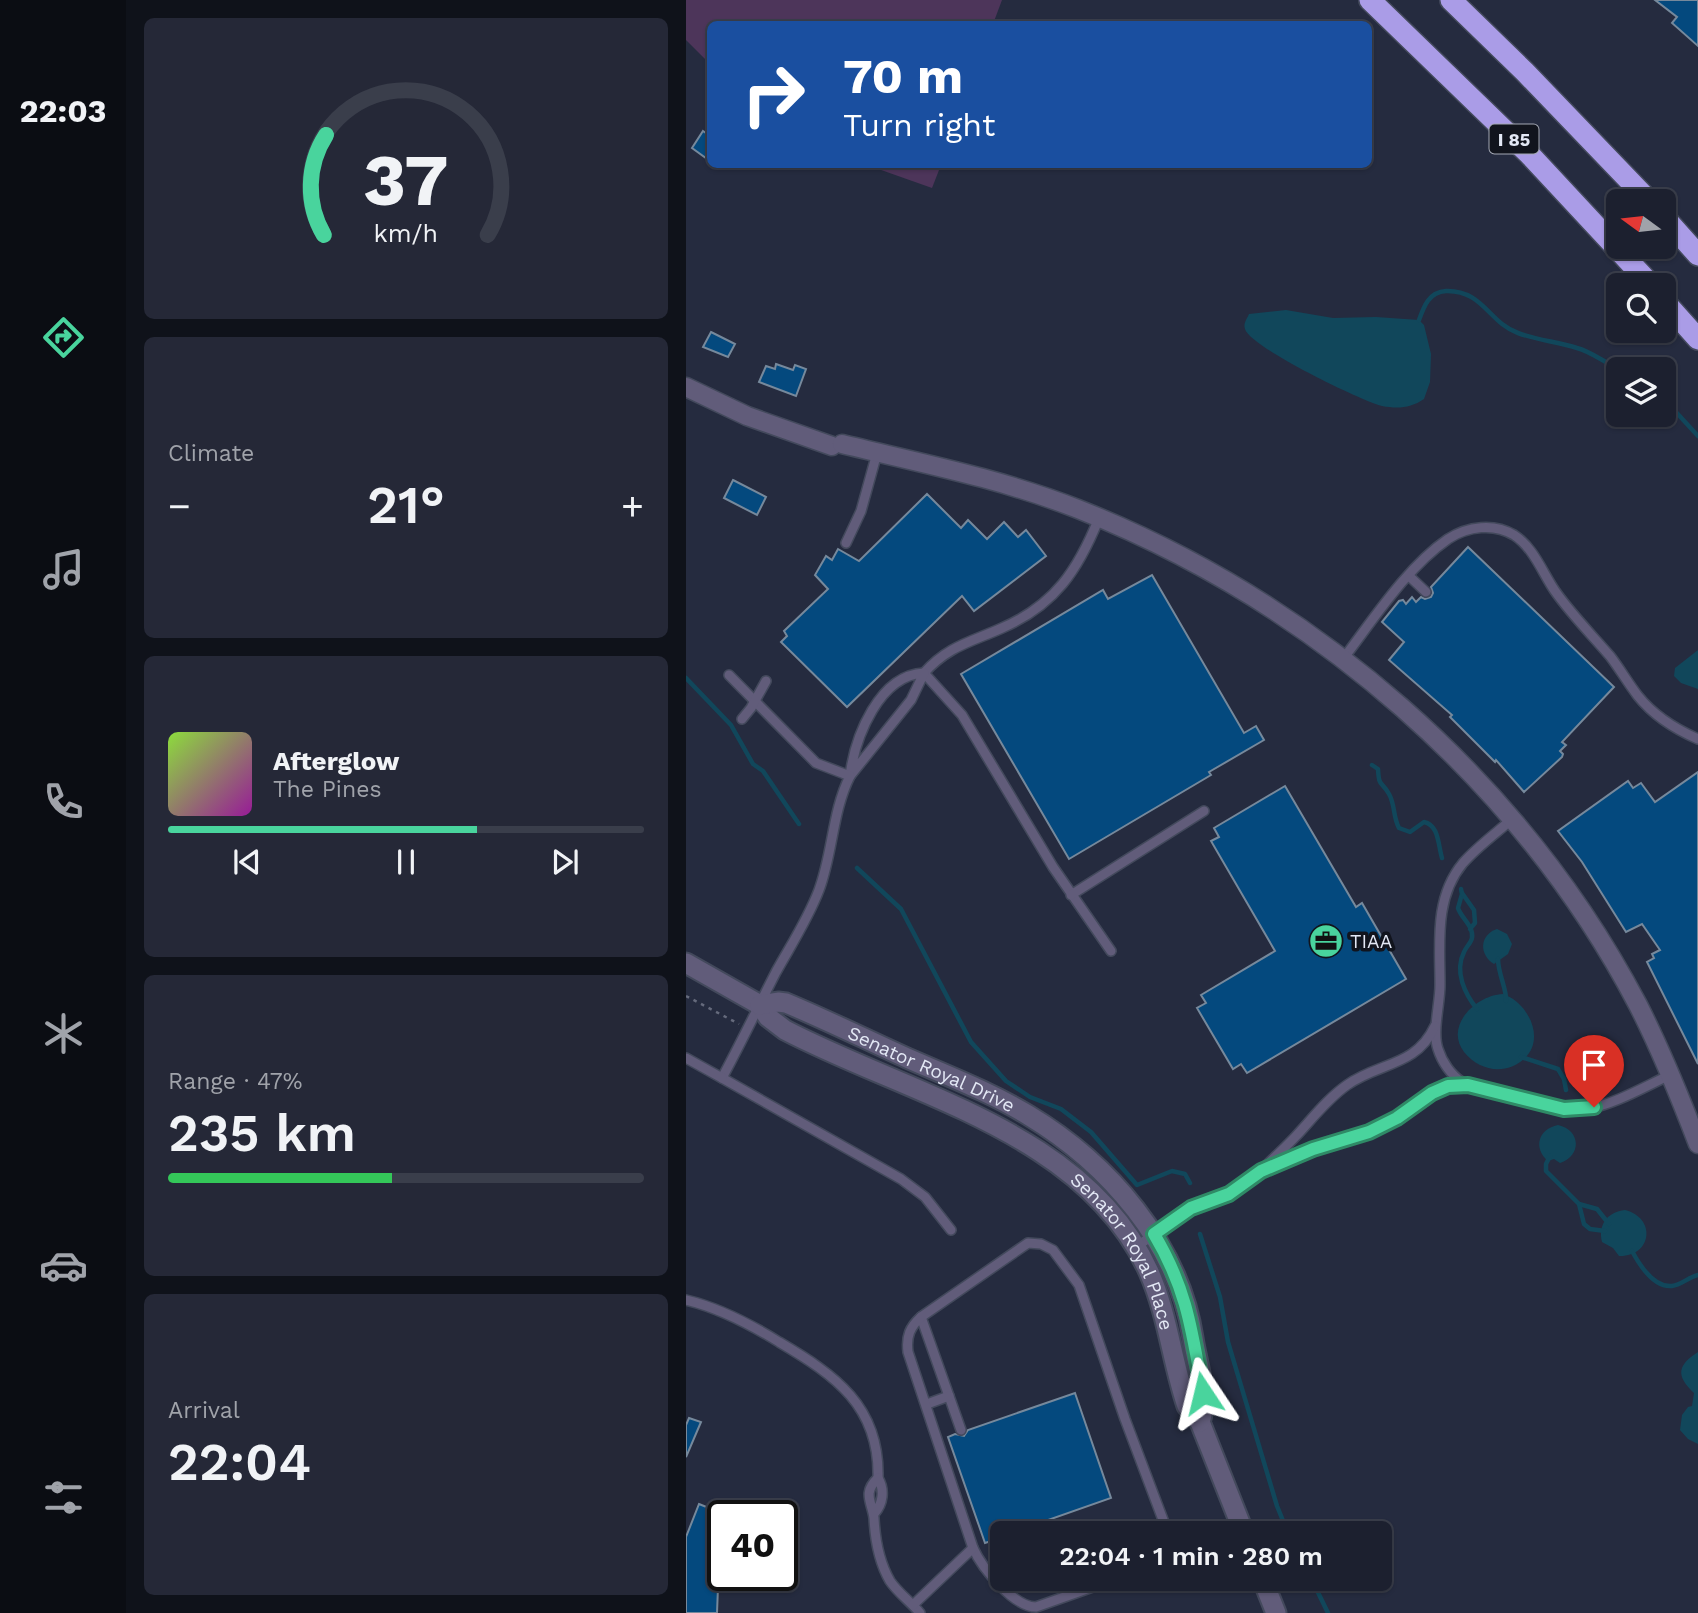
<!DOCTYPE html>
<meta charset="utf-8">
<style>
:root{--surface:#1c202f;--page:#252837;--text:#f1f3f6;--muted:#a0a3aa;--line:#3a3e4b;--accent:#49d49d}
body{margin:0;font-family:"Work Sans",sans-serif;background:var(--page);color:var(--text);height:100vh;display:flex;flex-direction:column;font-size:26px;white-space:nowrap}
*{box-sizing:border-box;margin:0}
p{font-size:23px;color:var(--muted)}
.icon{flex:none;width:38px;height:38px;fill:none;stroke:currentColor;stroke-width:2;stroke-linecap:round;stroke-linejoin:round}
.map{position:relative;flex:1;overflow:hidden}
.details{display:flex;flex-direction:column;gap:18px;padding:18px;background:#0f121a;width:560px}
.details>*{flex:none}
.banner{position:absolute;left:21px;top:21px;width:665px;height:147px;border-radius:10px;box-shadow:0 2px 5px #0004,0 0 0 2px var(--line);background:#1a4fa0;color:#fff;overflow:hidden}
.needle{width:46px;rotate:285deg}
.tools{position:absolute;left:920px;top:189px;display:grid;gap:14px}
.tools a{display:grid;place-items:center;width:70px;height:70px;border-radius:10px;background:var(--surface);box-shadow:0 2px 5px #0004,0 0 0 2px var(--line);font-size:35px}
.speed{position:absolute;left:21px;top:1500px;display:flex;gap:14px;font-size:35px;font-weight:700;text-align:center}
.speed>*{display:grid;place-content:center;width:91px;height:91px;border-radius:50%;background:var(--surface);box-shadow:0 2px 5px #0004,0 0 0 2px var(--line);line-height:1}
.speed .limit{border:4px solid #111;border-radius:10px;background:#fff;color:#111}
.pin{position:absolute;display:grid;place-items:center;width:60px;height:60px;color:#fff;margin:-72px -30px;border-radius:50% 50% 50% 0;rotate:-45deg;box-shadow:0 0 7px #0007}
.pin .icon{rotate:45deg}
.me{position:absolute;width:77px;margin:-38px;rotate:350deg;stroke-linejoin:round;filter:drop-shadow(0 0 5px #0008)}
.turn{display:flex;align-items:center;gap:24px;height:147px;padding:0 21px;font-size:32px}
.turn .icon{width:91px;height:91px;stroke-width:2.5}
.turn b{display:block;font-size:49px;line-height:60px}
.big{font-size:52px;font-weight:600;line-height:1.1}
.details .widget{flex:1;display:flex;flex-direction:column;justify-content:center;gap:10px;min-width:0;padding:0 24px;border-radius:10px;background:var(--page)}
.details .dial{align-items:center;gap:0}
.dial svg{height:182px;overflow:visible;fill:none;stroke:var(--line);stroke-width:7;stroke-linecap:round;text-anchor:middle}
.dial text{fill:var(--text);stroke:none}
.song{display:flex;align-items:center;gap:21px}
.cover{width:84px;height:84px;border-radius:10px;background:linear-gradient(135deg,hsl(90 70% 55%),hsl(300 70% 35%))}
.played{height:7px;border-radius:4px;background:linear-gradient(90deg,var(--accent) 65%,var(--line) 65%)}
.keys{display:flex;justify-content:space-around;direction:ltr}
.heat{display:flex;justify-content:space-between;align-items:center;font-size:38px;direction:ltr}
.charge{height:10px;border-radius:5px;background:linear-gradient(90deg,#34c759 47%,var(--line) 0)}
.trip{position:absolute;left:304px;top:1521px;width:402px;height:70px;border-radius:10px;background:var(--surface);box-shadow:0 2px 5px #0004,0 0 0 2px var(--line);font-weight:600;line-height:70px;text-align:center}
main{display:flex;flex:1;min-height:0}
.dock{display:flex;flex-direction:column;width:126px;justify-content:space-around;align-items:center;background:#0b0d13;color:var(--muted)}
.dock .icon{width:49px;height:49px}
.dock .selected{color:var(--accent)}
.dock b{font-size:32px;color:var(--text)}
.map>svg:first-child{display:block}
</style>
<main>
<nav class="dock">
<b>22:03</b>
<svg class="icon selected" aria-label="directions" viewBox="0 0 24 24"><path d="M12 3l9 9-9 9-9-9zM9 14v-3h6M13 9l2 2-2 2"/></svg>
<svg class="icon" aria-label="music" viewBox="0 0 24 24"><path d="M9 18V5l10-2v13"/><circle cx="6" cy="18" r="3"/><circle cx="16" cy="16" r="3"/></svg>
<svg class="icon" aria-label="phone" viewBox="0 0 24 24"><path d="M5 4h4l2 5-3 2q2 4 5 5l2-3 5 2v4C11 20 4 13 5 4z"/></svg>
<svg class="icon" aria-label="climate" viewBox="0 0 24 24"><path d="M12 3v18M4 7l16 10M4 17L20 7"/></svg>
<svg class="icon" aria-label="car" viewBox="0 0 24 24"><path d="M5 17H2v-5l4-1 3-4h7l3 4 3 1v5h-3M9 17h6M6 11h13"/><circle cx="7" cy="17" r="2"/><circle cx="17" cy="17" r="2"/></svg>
<svg class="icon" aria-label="filters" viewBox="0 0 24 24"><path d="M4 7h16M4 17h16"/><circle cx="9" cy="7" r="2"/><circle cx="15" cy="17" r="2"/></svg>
</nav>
<section class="details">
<div class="widget dial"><svg viewBox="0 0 100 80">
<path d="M14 69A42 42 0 1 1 86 69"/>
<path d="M14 69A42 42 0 0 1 15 25" stroke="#49d49d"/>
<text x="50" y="56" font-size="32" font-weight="700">37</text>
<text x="50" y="72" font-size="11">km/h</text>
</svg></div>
<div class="widget"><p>Climate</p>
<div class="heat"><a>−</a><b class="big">21°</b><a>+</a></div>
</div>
<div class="widget">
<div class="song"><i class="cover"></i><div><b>Afterglow</b><p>The Pines</p></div></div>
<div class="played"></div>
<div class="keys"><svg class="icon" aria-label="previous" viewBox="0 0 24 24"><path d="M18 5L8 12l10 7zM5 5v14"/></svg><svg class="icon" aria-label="pause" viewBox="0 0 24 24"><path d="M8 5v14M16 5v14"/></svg><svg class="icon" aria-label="next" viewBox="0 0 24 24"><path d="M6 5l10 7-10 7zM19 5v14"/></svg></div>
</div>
<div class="widget"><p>Range · 47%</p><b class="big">235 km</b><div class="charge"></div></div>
<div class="widget"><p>Arrival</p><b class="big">22:04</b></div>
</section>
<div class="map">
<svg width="1012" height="1613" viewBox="0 0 1012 1613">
<rect width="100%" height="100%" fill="#252b3f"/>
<g fill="#4d355a">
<path d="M0,0H316L307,24H24V64L0,40Z"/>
<path d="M181,165H255L246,188Z"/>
</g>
<g fill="#11475b">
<path d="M600,310L647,318L690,317L733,320L738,325L745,354L744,382L738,399C725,408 712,409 696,406C675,401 564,347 559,329C557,323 561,319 563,314Z"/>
<path d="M1012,650V689L995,683L988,676L989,668Z"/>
<path d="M811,929L821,934L826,944L822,954L808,964C793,955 793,935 811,929Z"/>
<path d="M817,994C841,1002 860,1037 839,1058C820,1076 793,1071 778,1052C758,1026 790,995 817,994Z"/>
<path d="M872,1125C895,1130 896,1156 874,1163L868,1159L862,1161C847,1148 852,1129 872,1125Z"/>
<path d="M939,1210C971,1218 966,1257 933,1256L927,1248L916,1242C912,1225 921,1212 939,1210Z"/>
<path d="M1012,1352V1444L1002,1439L994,1430L996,1415L1002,1407L1006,1406L1008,1393C989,1375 992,1365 1012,1352Z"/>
</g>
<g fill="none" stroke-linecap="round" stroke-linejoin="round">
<g stroke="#11475b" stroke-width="4.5">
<path d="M733,320C738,306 743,292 760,291C797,290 803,323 832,333C851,340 872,342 891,348C906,352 919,363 934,369"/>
<path d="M978,399L1012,436"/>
<path d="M0,678L45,725L67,764L77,771L113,824"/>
<path d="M686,765L692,769C693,788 695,780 703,794C709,804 707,817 713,828L724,832L738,822C753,825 752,845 756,858"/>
<path d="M171,868L215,909L285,1042L320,1081L344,1097L375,1109L405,1132L451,1185L486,1171L499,1174L504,1183"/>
<path d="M775,889L776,894L772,908C775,918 788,926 786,938C785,943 780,947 778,952C768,972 779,994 791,1009"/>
<path d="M776,893L788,910L789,923L784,929"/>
<path d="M812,959C812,974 821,989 820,1001"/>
<path d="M835,1057L872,1069L878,1079L880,1090"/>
<path d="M864,1156L860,1164V1171L893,1204L898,1224L904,1229L919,1231"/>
<path d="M893,1204L911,1209L923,1224"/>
<path d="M514,1234L534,1297L542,1342L591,1506L602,1533"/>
<path d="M946,1251C953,1264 967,1288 986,1286C995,1285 1003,1277 1012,1275"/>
<path d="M625,1578L642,1613"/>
</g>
</g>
<g fill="#04497e" stroke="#76899c" stroke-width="2">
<path d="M969,0H1012V46L986,23L991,17Z"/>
<path d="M17,131L24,136V161L6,148Z"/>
<path d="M25,332L49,344L42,357L17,347Z"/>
<path d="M90,364L107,370L109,365L120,369L110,396L73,382L80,366L89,369Z"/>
<path d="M47,480L80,497L71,515L38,498Z"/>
<path d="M241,494L275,528L282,520L301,539L318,522L332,537L340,530L360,556L288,611L276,596L161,707L95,642L101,636L98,631L142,589L129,575L140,556L146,560L152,549L173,561Z"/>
<path d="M782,547L928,687L876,742L880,745L874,751L877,754L876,757L838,792L810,760L809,762L764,717L766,715L703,660L718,642L696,622L713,601L717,600L720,604L726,597L730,602L735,597L739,599L745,597L747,593L745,587Z"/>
<path d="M466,575L558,733L570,726L578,740L523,772L525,775L383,859L275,674L417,590L422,599Z"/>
<path d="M1012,772V1064L961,962L968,958L966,954L974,950L956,924L940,932L896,862L872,831L942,781L947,788L955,783L969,802Z"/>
<path d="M599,786L670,907L676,903L720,979L561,1073L555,1064L547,1069L511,1008L520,1003L515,995L589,951L525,841L533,837L528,828Z"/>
<path d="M389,1393L425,1498L325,1533H317V1570L315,1571L305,1541L299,1543L262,1437L269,1434L278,1436L282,1430Z"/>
<path d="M3,1418L15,1422L0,1457V1425Z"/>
<path d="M13,1504L28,1510L25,1517L37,1521V1575H43L38,1589L32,1587L31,1613H0V1537Z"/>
</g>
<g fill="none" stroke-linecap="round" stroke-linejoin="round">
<g stroke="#43495c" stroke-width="12">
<g id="service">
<path d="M413,518C392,570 369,605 316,628C285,642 262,646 238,673L276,715L367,867L425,951"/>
<path d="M160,543L175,511L191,453"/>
<path d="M723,576L740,592"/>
<path d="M657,659C687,620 721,567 762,539C782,526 808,523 828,535C848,548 856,572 869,591C885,614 906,635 924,656C934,669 942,683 952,696C968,716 989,729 1012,739"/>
<path d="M238,673L225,700L164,776C169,737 193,675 238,673Z"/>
<path d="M43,675L130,763L164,776C146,812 147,853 133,890C122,919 105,945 90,972C72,1007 55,1043 36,1078L215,1179L239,1197L265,1230"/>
<path d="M56,719L65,708L80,681"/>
<path d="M825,820C809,834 791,847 777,863C748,898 754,943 754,985C754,1004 746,1032 752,1049C756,1062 765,1075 776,1082C792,1093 882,1112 901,1109C929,1104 958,1087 984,1075"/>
<path d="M385,895L518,811"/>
<path d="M749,1026C730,1067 693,1062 661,1085C641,1099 626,1119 610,1136C599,1148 586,1159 575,1171L627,1149L683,1132L711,1118L757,1088L779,1085"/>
<path d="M0,1058L36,1078"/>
<path d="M450,1247L505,1208L543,1194L575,1171"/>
<path d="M0,1300C34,1308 64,1324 93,1342C149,1375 194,1406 192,1478"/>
<path d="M235,1317L275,1430"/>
<path d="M241,1404L263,1396"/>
<path d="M188,1514C197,1504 199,1490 192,1478C176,1493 186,1502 188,1518C189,1539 193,1562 204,1581C212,1593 225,1602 234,1613"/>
<path d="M287,1548C296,1568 328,1607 350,1607L432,1578"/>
<path d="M501,1578L504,1587"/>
<path d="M227,1605L287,1548L222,1352C220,1336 224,1327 235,1317L342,1243L355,1244L367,1250L393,1285L439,1419L482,1533"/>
</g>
</g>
<g stroke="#43495c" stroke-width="21">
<g id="minor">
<path d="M0,387L61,416L146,446"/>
<path d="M156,444C235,463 316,479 392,509C627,602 834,780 952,1005C975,1050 994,1097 1012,1144"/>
</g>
</g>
<g stroke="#43495c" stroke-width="23">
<g id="tertiary">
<path id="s1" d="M0,963L74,1005L82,1017L99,1030C223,1095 400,1132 463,1272C482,1315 486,1362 501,1406L514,1422L558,1533"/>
<path id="s2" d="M74,1005L92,1002L100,1003C141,1020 181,1040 221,1058C262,1076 304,1092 342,1115C422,1163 493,1244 507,1338C511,1365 523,1396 514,1422"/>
<path d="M576,1578L590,1613"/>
</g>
</g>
<g stroke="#43495c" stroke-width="24">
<g id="motorway">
<path d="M684,0L844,155L965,285"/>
<path d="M765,0L839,72L963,201"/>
<path d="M978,217L1012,255"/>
<path d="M978,301L1012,339"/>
</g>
</g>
<path stroke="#656a7c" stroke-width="2.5" stroke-dasharray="3.5 5" stroke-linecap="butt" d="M0,996L53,1024"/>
<use href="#service" stroke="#615c7a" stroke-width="9"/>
<use href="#minor" stroke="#615c7a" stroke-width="18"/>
<use href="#tertiary" stroke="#615c7a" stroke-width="19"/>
<use href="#motorway" stroke="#aa9ce7" stroke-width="21"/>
</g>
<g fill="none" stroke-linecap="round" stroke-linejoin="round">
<g stroke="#2f8a66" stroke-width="18">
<path id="route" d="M517,1393C506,1331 501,1289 468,1234L505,1208L543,1194L575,1171L627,1149L683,1132L711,1118L746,1093L762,1086L782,1085L878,1109L908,1107"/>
</g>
<use href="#route" stroke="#49d49d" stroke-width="12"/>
</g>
<defs>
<g id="office-disc" transform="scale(1.75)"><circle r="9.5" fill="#49d49d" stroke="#11141d"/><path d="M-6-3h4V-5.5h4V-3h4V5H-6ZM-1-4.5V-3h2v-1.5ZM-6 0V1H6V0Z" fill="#111"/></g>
</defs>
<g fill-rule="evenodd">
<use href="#office-disc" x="640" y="941"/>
</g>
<g text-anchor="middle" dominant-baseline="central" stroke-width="7" stroke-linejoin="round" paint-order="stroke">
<rect fill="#11141d" stroke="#a4a8b4" stroke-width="2" x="803.5" y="124.5" width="49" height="29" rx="5"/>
<g font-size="18" font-weight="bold" fill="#e3e8f5">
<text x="828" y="139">I 85</text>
</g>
<g font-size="19" fill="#e3e8f5" stroke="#11141d" text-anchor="start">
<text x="664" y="941">TIAA</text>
</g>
<g font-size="19" fill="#e3e8f5" stroke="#11141d">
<text stroke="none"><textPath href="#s2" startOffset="186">Senator Royal Drive</textPath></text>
<text stroke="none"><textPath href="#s1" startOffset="537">Senator Royal Place</textPath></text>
</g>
</g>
</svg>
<div class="tools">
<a><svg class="needle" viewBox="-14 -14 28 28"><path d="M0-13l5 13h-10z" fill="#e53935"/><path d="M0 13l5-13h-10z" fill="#a0a3aa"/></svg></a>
<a><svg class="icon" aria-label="search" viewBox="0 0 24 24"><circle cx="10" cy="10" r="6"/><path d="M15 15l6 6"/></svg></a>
<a><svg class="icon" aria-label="layers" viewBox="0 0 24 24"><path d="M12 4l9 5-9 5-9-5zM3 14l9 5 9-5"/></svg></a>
</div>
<div class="speed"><div class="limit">40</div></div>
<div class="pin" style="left:908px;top:1107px;background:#d93025"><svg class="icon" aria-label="arrive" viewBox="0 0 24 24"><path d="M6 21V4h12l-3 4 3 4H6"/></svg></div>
<svg class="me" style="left:517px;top:1393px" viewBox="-20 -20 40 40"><path d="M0-17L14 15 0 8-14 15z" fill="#49d49d" stroke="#fff" stroke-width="4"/></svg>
<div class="trip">22:04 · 1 min · 280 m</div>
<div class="banner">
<div class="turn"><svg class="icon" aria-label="right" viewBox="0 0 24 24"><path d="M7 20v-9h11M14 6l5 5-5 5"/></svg><div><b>70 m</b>Turn right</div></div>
</div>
</div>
</main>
